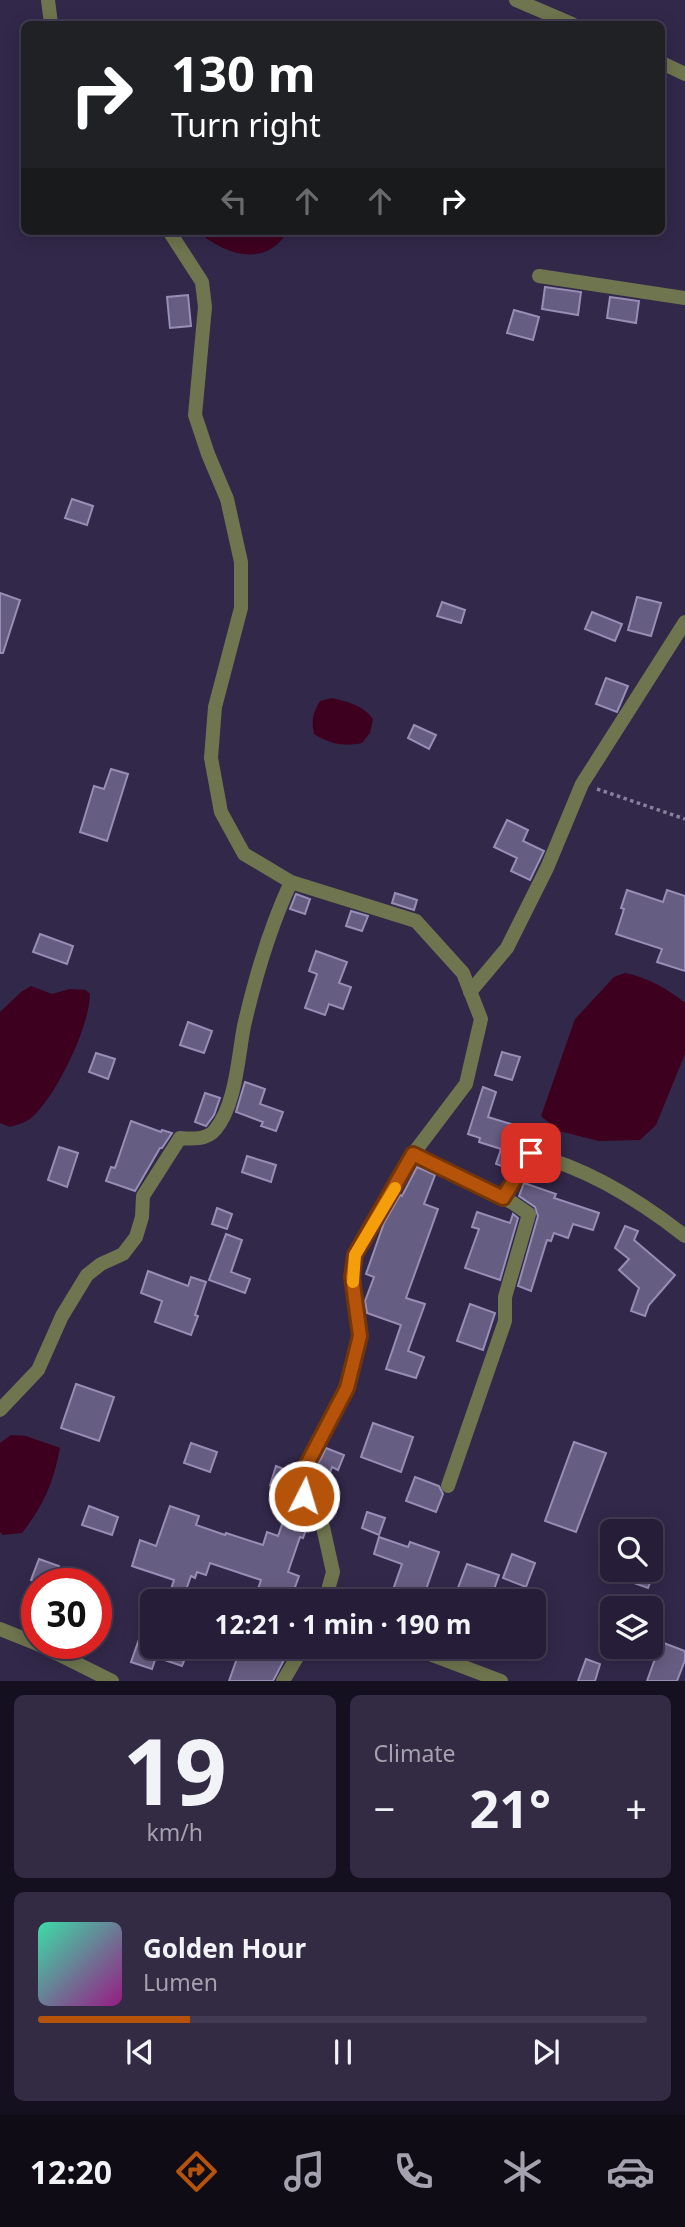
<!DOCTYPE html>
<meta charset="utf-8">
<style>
:root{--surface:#261e38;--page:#322b43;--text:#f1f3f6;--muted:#a4a2ae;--line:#423c53;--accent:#b45309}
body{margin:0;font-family:"Noto Sans",sans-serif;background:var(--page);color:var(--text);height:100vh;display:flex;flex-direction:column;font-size:26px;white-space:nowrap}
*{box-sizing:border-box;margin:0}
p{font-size:23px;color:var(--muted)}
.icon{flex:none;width:38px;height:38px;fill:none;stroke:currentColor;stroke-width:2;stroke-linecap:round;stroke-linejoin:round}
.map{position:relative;height:1681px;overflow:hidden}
.details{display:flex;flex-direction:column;gap:14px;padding:14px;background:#15101f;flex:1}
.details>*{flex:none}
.top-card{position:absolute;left:21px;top:21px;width:644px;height:214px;border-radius:10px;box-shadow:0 4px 18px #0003,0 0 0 2px var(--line);background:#202124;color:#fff;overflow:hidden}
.tools{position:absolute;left:600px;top:1519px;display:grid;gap:14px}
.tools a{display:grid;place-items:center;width:63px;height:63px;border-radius:10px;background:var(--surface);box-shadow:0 4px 18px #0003,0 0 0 2px var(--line);font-size:35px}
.speed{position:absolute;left:21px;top:1568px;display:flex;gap:14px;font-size:35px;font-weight:700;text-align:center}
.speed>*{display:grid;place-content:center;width:91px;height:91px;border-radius:50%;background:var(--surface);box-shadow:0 4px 18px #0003,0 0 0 2px var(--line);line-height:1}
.speed .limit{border:10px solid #d22;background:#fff;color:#111}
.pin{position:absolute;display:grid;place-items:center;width:60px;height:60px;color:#fff;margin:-30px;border-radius:14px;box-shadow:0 4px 10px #0006}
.me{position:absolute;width:77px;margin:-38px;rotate:5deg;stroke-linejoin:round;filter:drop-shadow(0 0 5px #0008)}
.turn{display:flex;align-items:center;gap:24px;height:147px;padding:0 35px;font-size:32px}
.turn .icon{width:91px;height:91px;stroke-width:2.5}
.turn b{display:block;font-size:49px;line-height:60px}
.lanes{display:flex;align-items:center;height:66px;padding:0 35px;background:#0003;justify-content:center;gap:35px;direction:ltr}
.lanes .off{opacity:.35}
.big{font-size:52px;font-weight:700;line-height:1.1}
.details .card{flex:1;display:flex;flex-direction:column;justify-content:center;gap:10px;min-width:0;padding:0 24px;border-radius:10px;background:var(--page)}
.details .dial{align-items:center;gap:0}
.dial b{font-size:91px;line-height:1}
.song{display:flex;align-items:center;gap:21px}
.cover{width:84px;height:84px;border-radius:10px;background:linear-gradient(135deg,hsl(160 70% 55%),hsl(310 70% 35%))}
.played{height:7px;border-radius:4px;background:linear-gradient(90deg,var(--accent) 25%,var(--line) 25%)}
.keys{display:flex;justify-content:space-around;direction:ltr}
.heat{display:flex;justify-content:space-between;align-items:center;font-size:38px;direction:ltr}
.details .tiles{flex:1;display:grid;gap:14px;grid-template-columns:1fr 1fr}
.card:last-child{grid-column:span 2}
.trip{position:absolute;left:140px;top:1589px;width:406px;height:70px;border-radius:10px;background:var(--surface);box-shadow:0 4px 18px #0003,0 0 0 2px var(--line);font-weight:700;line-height:70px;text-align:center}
.menu{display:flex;height:112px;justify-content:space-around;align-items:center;background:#0f0c16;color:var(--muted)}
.menu .icon{width:49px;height:49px}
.menu .selected{color:var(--accent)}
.menu b{font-size:32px;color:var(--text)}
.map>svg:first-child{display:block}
</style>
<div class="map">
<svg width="685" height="1681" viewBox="0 0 685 1681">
<rect width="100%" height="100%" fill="#32284a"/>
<g fill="#3e001f">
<path d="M197,231H288C265,269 225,255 197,231Z"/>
<path d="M332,698C348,702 363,705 373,719L370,733L362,743C344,747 330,744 314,734C311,720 313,713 320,701Z"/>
<path d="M625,973C649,978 666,988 685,1003V1054L656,1125L640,1140L599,1141L559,1131L541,1116L575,1019L614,977Z"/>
<path d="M31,986L52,994L70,989L86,990L90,994C90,1026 55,1099 30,1119C24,1123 16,1125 10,1127L0,1123V1012L21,992Z"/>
<path d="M11,1435L26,1436L60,1448C53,1484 44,1504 22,1533L3,1535L0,1532V1443Z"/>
</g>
<g fill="#665d82" stroke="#978eb6" stroke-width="2">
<path d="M545,287L581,292L578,315L542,309Z"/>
<path d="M188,295L191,326L170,328L167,297Z"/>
<path d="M610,297L639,301L636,323L607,318Z"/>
<path d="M514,310L539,317L533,340L507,333Z"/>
<path d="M72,499L93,506L87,525L65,518Z"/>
<path d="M0,593L20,600L3,653H0Z"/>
<path d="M637,597L661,603L651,636L628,630Z"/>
<path d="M442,602L465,610L461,623L437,616Z"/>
<path d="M592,612L622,624L615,641L585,629Z"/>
<path d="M606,678L628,686L617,712L596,704Z"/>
<path d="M414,725L436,735L429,749L408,738Z"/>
<path d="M111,769L128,774L107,841L80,832L94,786L104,789Z"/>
<path d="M507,820L528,830L523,841L544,851L530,880L511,871L517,858L494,847Z"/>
<path d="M627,890L663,902L667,890L685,896V971L657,962L662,949L616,934L624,909L621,908Z"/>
<path d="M395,893L417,900L414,910L392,903Z"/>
<path d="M296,894L310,899L305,914L290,909Z"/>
<path d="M351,911L368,916L362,931L346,926Z"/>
<path d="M40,934L73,946L67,964L33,952Z"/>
<path d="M316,951L347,962L339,983L351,987L343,1009L329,1004L325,1015L305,1008L317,974L309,971Z"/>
<path d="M188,1022L212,1031L204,1053L180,1045Z"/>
<path d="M502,1052L520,1057L512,1080L495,1075Z"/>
<path d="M96,1053L115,1059L108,1079L89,1072Z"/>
<path d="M245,1082L265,1089L260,1104L283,1112L276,1131L261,1126L263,1122L236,1112Z"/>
<path d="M483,1087L496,1092L488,1117L514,1125L508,1142L523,1147L510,1169L496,1164L501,1149L479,1142L480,1138L468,1134Z"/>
<path d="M205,1093L220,1098L214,1115L206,1126L195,1122Z"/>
<path d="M131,1121L161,1132L162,1130L172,1133L162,1148H160L135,1191L106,1181L111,1167L115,1168Z"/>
<path d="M59,1147L78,1153L67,1187L48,1180Z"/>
<path d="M247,1156L276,1165L271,1182L242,1172Z"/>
<path d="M417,1167L435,1175L424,1204L438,1209L406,1298L425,1304L408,1351L424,1357L416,1378L386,1369L401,1325L367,1313L365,1301L374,1277L366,1274L384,1223L400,1195L402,1196Z"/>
<path d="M524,1183L556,1194L554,1198L599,1213L593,1230L573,1224L568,1238L554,1233L551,1241L547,1240L531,1291L518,1286L538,1216L535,1207L519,1196Z"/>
<path d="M217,1208L232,1214L227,1229L212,1224Z"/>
<path d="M477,1212L510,1223L513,1214L518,1218L500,1280L465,1268L479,1229L472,1227Z"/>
<path d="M625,1226L638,1231L634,1240L675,1275L649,1305L645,1316L631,1311L639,1288L619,1270L629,1259L615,1248Z"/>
<path d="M226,1234L242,1240L231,1272L250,1279L245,1293L209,1280Z"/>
<path d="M148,1271L188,1286L191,1277L206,1282L195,1315L198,1316L191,1335L155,1322L162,1301L141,1293Z"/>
<path d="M470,1304L495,1313L483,1350L457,1341Z"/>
<path d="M76,1384L114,1397L99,1441L61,1428Z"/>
<path d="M373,1423L413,1437L401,1472L361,1457Z"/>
<path d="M574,1442L606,1453L576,1532L545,1521Z"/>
<path d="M191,1443L217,1452L210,1472L184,1463Z"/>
<path d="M326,1448L344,1455L338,1470L332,1467L322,1495L319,1494L317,1498L315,1493L314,1472Z"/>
<path d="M276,1466L294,1473L296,1500L309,1522L303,1538L300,1537L288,1572L299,1576L290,1601H263L255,1598L261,1580L210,1563L206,1575L197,1572L195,1578L191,1576L182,1601H167L174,1580L132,1566L140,1540L156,1546L170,1506L199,1516L196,1525L225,1535L226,1533L263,1545L267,1532L278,1536L293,1493L270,1485Z"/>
<path d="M415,1477L439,1486L443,1494L436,1512L406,1501Z"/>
<path d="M89,1506L118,1517L112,1535L82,1525Z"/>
<path d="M367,1512L385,1518L379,1535L362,1528Z"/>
<path d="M379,1537L408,1547L410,1542L439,1552L422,1601H389L402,1564L374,1554Z"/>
<path d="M512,1554L535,1563L526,1587L503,1578Z"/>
<path d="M39,1559L59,1566L53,1584H41L31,1580Z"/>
<path d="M467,1564L499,1575L491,1598L477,1593L476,1601H453Z"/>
<path d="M603,1570H655L648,1588L603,1572Z"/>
<path d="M150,1608L152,1609V1647H170L187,1653L182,1666L156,1657L152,1669L131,1662Z"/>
<path d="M661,1642L685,1651V1660L677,1681H647Z"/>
<path d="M241,1647H275L273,1654L285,1658L273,1681H229Z"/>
<path d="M586,1659L600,1664L595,1681H578Z"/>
</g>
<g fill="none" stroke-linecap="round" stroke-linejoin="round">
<path stroke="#88809d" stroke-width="3.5" stroke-dasharray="3.5 3.5" stroke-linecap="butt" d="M597,789L685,819"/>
<g stroke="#6f754e" stroke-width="14">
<path d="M48,0L51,24"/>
<path d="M516,0L572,24"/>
<path d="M662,63L685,74"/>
<path d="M169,231L202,282L205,307L195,415L208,454L227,499L241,562V608L215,707L211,758L221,812L244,854L291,882L416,921L463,973L481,1019L466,1084L413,1154L355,1255L352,1277L360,1336L347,1388L304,1470L305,1496L323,1527L333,1572L325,1601"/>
<path d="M539,276L685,298"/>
<path d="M470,992L507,948L547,868L582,784L685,622"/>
<path d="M413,1154L513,1203L529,1214L505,1297V1321L448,1486"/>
<path d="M503,1198L531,1154C588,1168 639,1200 685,1236"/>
<path d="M0,1410L38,1370L62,1316L87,1275L101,1264L123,1254L136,1237L142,1217L143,1196L180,1138C192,1139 207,1140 215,1130C236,1105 238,1057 244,1026C255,978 270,927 291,882"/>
<path d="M0,1629L40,1645L112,1681"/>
<path d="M411,1647L501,1681"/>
<path d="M283,1681L303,1647"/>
</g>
</g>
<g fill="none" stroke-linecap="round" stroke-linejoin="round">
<g stroke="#753606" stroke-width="18">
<path id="route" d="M304,1496V1470L347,1388L360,1336L352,1277L355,1255L413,1154L503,1198L531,1153"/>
</g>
<use href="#route" stroke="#b45309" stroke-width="12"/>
<path stroke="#f59e0b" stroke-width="12" d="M353,1282L355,1255L395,1188"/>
</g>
</svg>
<div class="tools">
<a><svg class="icon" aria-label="search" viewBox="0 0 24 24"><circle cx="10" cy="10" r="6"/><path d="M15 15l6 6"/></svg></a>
<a><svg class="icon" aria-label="layers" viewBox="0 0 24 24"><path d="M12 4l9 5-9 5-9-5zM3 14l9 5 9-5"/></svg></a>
</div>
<div class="speed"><div class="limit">30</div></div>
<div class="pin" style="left:531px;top:1153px;background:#d93025"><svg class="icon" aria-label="arrive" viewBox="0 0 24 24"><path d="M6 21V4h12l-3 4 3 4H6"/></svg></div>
<svg class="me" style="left:304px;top:1496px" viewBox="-20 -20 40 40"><circle r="17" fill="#b45309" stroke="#fff" stroke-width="3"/><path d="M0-11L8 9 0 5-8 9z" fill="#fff"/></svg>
<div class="trip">12:21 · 1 min · 190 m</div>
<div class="top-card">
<div class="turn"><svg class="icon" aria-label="right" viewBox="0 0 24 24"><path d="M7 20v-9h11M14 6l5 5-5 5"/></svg><div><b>130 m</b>Turn right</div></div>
<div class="lanes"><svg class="icon off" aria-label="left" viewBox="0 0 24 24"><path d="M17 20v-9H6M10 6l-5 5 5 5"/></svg><svg class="icon off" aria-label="ahead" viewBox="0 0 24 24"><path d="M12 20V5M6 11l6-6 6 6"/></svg><svg class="icon off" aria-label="ahead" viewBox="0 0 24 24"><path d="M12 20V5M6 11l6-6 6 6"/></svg><svg class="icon" aria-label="right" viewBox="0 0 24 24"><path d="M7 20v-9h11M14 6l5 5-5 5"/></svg></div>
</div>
</div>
<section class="details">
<div class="tiles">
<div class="card dial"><b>19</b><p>km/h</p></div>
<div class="card"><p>Climate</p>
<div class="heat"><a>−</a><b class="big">21°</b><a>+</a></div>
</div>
<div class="card">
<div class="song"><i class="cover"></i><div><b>Golden Hour</b><p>Lumen</p></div></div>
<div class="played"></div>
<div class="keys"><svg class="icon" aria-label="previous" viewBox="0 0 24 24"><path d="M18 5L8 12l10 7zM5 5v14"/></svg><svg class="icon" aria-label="pause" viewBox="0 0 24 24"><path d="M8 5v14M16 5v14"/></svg><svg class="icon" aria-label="next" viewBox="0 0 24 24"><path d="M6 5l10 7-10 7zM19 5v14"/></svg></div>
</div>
</div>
</section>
<nav class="menu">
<b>12:20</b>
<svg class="icon selected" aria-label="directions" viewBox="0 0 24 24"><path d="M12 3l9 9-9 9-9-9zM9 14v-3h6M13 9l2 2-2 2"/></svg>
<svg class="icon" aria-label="music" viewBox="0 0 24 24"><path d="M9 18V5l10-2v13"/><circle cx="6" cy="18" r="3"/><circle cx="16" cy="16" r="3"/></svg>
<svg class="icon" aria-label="phone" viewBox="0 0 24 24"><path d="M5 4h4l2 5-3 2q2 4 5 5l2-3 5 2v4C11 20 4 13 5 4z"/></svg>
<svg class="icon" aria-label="climate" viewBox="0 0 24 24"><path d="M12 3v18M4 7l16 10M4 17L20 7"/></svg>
<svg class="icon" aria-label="car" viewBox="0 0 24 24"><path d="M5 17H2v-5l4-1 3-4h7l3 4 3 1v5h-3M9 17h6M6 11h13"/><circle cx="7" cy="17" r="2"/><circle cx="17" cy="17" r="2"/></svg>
</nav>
